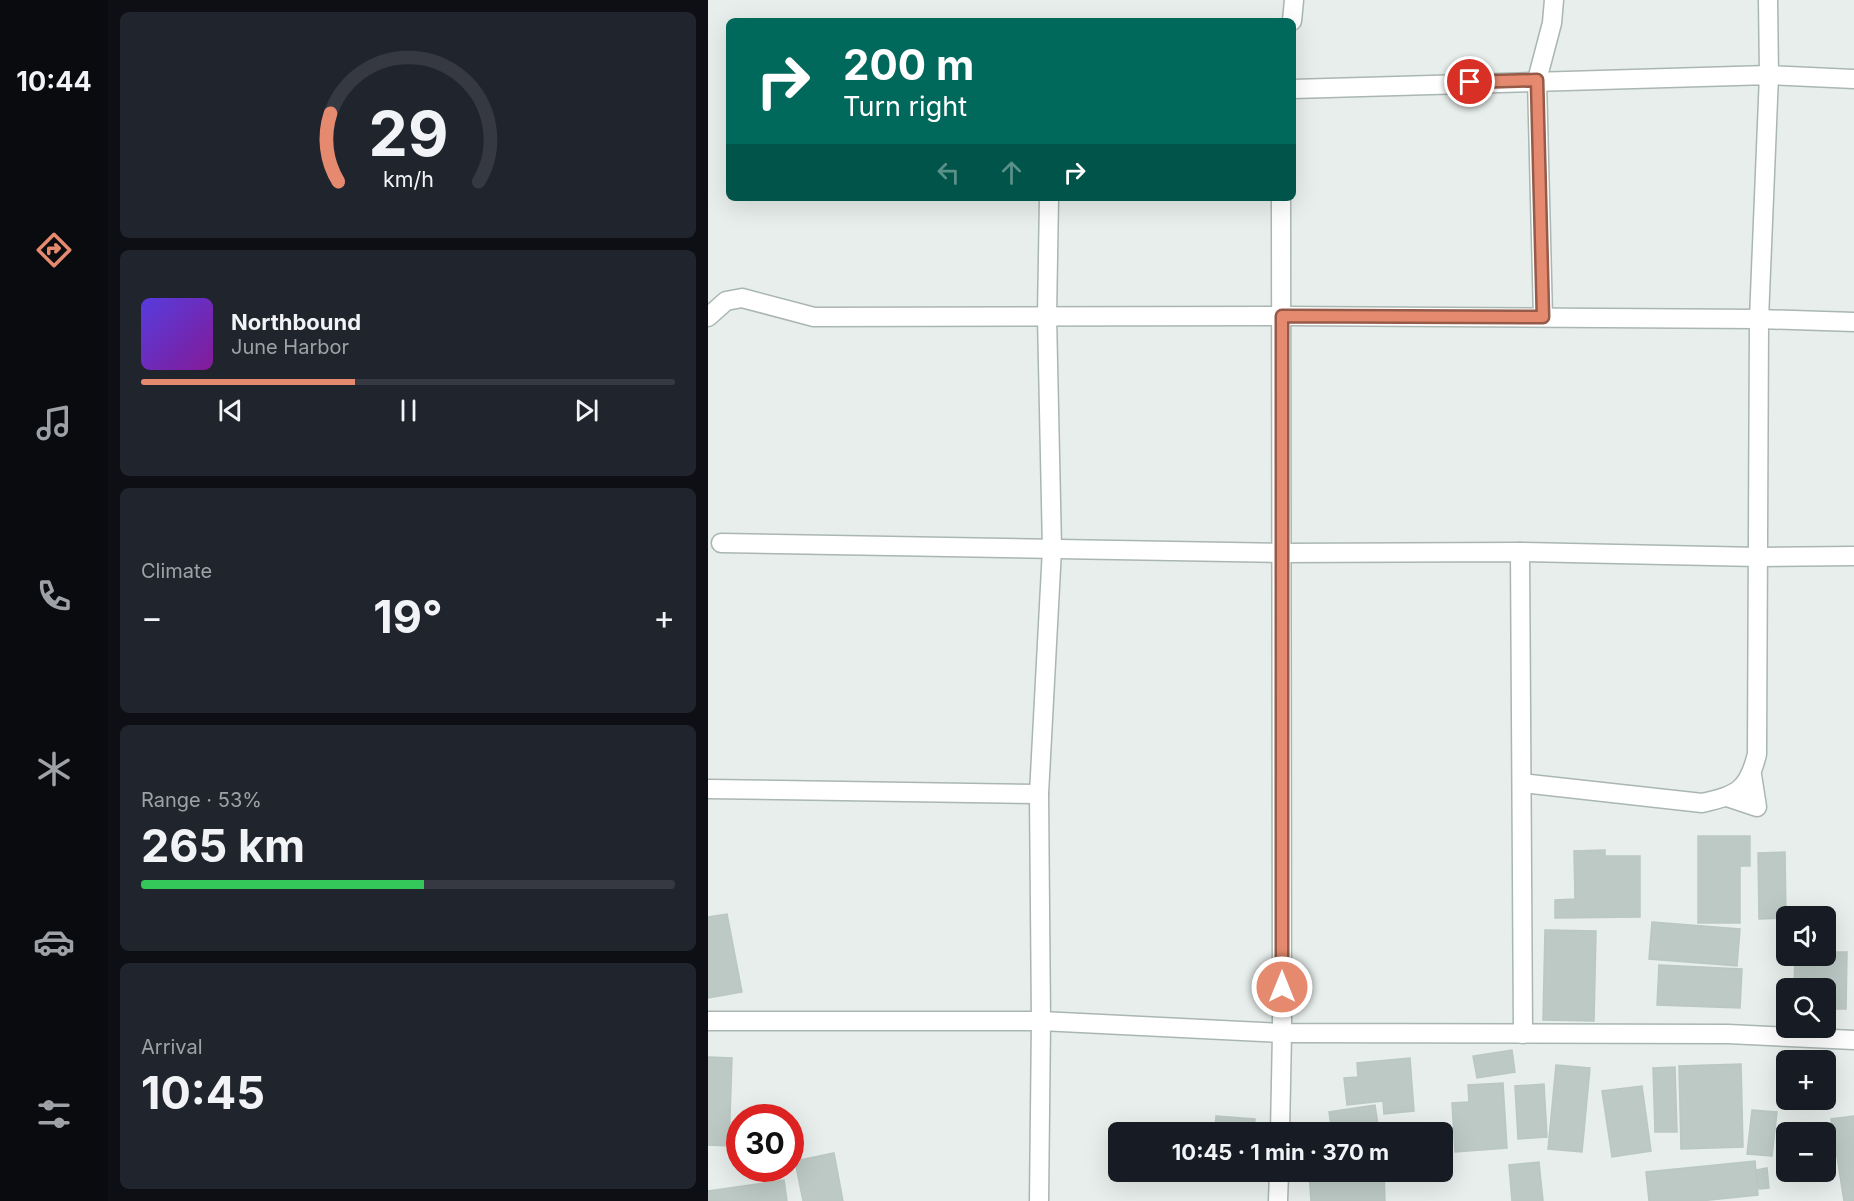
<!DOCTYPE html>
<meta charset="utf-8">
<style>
:root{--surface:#171b24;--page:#20242c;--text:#f1f3f6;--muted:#9ea1a6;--line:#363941;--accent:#e58a6e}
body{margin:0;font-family:Inter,sans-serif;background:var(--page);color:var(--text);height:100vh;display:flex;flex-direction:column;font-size:22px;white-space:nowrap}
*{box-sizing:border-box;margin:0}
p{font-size:20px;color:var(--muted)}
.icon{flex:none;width:33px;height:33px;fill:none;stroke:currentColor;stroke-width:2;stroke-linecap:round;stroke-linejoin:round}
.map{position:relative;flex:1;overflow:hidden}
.drawer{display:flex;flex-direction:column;gap:12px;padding:12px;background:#0d0f14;width:600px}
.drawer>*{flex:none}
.guide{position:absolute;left:18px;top:18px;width:570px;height:183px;border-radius:9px;box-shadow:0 6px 24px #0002;background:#00695c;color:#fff;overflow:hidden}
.tools{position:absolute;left:1068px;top:906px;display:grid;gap:12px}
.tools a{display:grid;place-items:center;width:60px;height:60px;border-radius:9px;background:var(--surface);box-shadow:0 6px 24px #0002;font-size:30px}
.speed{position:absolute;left:18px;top:1104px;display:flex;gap:12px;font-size:30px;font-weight:700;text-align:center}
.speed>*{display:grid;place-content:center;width:78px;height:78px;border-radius:50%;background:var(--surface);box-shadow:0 6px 24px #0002;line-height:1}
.speed .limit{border:9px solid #d22;background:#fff;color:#111}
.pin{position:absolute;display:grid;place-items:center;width:51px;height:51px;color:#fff;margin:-26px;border:3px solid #fff;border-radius:50%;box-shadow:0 2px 6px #0007}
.me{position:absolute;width:66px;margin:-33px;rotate:0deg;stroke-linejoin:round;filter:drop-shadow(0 0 4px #0008)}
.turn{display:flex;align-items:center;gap:21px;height:126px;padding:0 18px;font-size:27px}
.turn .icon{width:78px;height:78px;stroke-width:2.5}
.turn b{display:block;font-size:42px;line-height:51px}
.lanes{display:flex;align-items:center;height:57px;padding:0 18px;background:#0003;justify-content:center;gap:30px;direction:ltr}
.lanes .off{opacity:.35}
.big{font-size:45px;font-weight:700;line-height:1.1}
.drawer .card{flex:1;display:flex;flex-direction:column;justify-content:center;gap:9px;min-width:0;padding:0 21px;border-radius:9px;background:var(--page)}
.drawer .dial{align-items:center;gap:0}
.dial svg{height:156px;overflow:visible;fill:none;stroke:var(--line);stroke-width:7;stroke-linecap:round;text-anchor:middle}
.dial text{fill:var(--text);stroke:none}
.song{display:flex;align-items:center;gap:18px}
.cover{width:72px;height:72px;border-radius:9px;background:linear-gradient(135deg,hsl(250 70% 55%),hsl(290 70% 35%))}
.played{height:6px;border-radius:3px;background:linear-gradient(90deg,var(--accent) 40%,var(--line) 40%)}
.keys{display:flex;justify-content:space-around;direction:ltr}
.heat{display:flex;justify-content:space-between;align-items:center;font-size:33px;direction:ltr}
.charge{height:9px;border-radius:4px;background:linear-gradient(90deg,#34c759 53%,var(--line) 0)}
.trip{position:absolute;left:400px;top:1122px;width:345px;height:60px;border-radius:9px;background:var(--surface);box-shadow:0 6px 24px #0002;font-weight:700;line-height:60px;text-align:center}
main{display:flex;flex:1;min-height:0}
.tab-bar{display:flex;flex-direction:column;width:108px;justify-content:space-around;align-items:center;background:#090b0e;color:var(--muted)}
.tab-bar .icon{width:42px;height:42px}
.tab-bar .active{color:var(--accent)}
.tab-bar b{font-size:27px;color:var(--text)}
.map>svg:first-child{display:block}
</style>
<main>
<nav class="tab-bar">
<b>10:44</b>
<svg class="icon active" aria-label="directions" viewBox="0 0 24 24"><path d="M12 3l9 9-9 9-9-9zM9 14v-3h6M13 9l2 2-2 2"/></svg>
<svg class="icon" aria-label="music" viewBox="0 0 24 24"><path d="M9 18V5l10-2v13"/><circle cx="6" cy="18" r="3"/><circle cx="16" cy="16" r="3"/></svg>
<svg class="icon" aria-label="phone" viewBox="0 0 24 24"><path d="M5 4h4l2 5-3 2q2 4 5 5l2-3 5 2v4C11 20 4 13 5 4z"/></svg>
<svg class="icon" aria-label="climate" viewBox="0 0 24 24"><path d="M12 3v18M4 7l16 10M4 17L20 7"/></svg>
<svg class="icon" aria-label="car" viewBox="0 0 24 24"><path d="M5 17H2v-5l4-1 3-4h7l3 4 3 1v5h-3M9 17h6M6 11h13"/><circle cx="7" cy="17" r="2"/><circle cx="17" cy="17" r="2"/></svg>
<svg class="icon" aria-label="filters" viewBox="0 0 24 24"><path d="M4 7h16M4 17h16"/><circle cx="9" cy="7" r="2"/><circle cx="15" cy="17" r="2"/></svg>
</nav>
<section class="drawer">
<div class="card dial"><svg viewBox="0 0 100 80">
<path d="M14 69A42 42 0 1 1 86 69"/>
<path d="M14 69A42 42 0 0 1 10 34" stroke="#e58a6e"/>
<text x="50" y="56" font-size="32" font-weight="700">29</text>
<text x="50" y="72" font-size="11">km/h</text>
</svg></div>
<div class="card">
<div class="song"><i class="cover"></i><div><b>Northbound</b><p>June Harbor</p></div></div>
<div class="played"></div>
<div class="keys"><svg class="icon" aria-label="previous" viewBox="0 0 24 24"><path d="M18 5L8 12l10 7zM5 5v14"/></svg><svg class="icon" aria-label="pause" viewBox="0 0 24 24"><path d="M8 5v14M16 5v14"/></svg><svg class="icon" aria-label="next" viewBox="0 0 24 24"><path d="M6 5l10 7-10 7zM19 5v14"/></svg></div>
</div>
<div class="card"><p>Climate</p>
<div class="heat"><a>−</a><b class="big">19°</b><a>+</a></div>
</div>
<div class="card"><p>Range · 53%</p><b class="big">265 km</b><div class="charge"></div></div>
<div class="card"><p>Arrival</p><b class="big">10:45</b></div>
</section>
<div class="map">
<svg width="1146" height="1201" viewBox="0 0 1146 1201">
<rect width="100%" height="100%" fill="#e7eeeb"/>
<g fill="#bcc9c4" stroke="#bac7c2" stroke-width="1.5">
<path d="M990,836H1042V866H1032V923H990Z"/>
<path d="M897,850V856H932V917L847,918V900L867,899L866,851Z"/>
<path d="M1077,852L1078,918L1051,919L1050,853Z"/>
<path d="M19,914L34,992L0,998V917Z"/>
<path d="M944,922L1032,929L1029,966L941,959Z"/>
<path d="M837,930L888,931L886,1021L835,1020Z"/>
<path d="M1118,952H1139L1138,1009H1118V988H1086L1087,956H1118Z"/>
<path d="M951,965L1034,969L1032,1008L949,1005Z"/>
<path d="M804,1050L807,1072L769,1078L765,1056Z"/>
<path d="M0,1057L24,1058L21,1146L0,1145Z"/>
<path d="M702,1058L706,1111L676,1114L675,1101L639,1105L636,1078L650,1077L649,1063Z"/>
<path d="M1033,1064L1035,1147L973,1149L971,1066Z"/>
<path d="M848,1065L882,1068L874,1152L840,1149Z"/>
<path d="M967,1067L969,1132H947L945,1068Z"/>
<path d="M795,1083L799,1148L747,1152L744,1103L761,1102L760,1085Z"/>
<path d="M836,1084L839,1137L810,1139L807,1086Z"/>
<path d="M934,1086L943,1151L904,1157L894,1091Z"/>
<path d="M667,1105L671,1132H624L621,1112Z"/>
<path d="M1044,1110L1069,1112L1064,1156L1039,1154Z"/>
<path d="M508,1116L547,1119L546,1132H507Z"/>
<path d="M1146,1116V1201H1136L1123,1119Z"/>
<path d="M735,1143H743L744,1157L735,1158Z"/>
<path d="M126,1153L135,1201H95L87,1161Z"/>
<path d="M1047,1161L1050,1195L992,1201H941L938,1172Z"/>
<path d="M831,1162L835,1201H804L801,1165Z"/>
<path d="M1059,1168L1061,1188L1051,1189L1048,1170Z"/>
<path d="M601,1172H676L677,1201H603Z"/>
<path d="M76,1180L79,1201H0V1191Z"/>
</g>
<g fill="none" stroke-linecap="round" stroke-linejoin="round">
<g stroke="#aab6b2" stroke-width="21">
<g id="minor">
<path d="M1060,0L1061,75L1146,79"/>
<path d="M584,21L586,0"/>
<path d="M585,89L1061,75L1051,319L1049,754C1040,791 1029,795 994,803L814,783"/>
<path d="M0,317L18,301L34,298L106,317L574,316L1051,319L1146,322"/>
<path d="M835,317L829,80L844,23L846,0"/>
<path d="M13,543L574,553L812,552L1050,557L1146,556"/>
<path d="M812,552L815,1034"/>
<path d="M0,789L331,794"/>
<path d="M1019,797L1049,807L1044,775"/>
<path d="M0,1021H333L574,1033L1020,1034L1146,1040"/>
<path d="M572,1132L574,1033L573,198"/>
<path d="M331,1201L333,1021L331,794L344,549L339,316L341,198"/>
<path d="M570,1201L571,1172"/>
</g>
</g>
<use href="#minor" stroke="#fff" stroke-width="18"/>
</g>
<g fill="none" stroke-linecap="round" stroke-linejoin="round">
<g stroke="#955a48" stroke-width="15">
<path id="route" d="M574,987V316L835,317L829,80L762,82"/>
</g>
<use href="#route" stroke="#e58a6e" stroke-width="10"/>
</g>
</svg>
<div class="tools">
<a><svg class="icon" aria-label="sound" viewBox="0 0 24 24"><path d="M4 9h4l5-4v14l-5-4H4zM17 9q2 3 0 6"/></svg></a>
<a><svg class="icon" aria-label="search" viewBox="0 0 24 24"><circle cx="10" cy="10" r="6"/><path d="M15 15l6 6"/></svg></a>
<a>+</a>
<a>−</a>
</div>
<div class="speed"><div class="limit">30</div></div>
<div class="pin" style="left:762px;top:82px;background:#d93025"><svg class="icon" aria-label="arrive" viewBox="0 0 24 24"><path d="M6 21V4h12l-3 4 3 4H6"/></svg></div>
<svg class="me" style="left:574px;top:987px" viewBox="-20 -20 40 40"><circle r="17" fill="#e58a6e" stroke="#fff" stroke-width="3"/><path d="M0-11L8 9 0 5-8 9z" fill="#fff"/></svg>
<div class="trip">10:45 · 1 min · 370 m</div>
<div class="guide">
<div class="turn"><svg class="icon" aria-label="right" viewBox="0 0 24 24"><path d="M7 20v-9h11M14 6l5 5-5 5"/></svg><div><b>200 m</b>Turn right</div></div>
<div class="lanes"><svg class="icon off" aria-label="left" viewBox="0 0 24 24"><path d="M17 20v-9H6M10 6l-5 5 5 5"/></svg><svg class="icon off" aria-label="ahead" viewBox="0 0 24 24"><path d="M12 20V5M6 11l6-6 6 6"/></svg><svg class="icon" aria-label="right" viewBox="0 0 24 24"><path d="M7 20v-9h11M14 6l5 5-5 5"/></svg></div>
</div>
</div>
</main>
